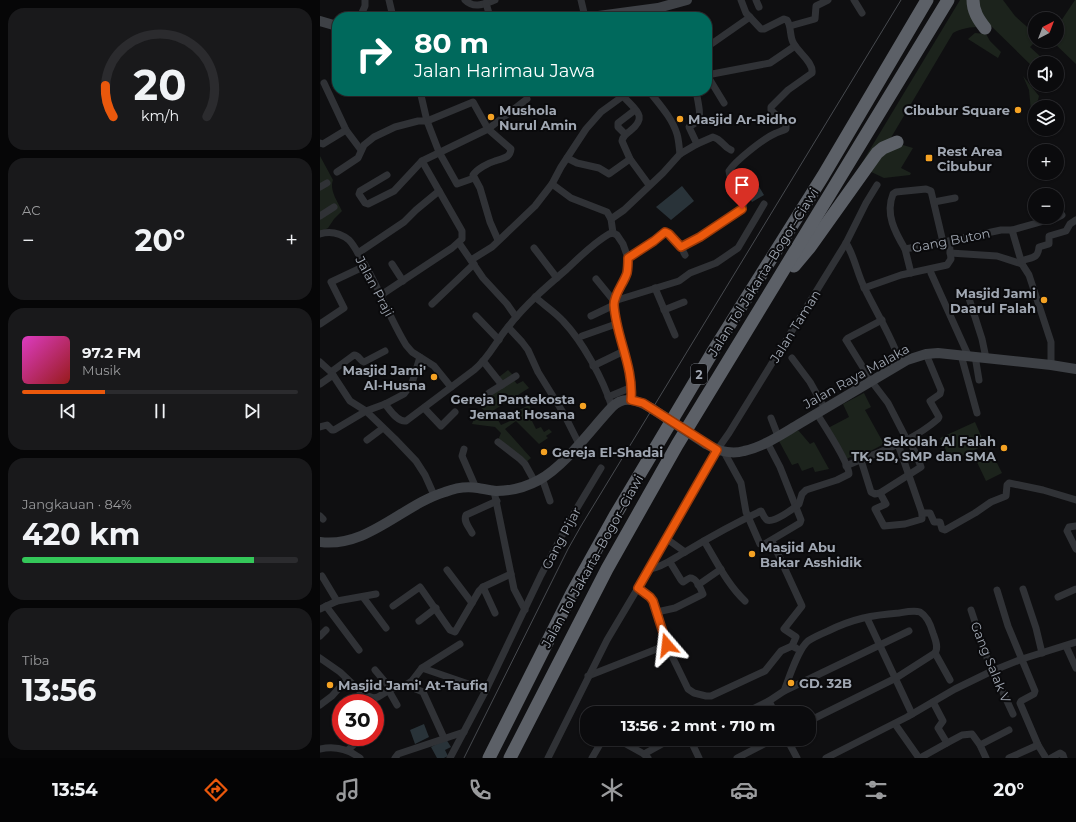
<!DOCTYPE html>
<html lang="id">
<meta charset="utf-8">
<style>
:root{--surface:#0b0b0d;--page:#19191b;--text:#f1f3f6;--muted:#9a9b9d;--line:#2b2b2e;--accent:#ea580c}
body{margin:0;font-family:Montserrat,sans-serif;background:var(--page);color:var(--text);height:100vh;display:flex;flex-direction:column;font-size:15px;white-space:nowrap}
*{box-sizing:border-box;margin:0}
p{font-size:13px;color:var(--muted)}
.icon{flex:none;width:22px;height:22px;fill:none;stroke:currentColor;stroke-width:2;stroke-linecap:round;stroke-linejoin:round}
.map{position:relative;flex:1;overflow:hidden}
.drawer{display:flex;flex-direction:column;gap:8px;padding:8px;background:#060607;width:320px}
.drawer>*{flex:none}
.guide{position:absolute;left:12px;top:12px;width:380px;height:84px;border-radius:16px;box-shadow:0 1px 3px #0004,0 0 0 1px var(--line);background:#00695c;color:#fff;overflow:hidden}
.needle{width:26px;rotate:42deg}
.buttons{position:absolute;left:708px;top:12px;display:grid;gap:8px}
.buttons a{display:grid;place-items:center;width:36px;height:36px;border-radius:50%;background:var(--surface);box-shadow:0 1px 3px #0004,0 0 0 1px var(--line);font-size:20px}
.speed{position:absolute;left:12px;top:694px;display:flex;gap:8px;font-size:20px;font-weight:700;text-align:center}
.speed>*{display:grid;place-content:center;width:52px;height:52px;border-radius:50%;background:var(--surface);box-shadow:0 1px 3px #0004,0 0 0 1px var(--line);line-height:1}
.speed .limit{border:6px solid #d22;background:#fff;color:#111}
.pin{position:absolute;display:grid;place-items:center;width:34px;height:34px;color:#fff;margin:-41px -17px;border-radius:50% 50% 50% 0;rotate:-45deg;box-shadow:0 0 4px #0007}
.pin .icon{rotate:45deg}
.me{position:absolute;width:44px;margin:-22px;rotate:343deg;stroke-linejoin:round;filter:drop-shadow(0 0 3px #0008)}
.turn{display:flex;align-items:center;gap:14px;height:84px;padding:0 16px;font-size:18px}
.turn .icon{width:52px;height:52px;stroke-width:2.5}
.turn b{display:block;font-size:28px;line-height:34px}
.big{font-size:30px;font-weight:700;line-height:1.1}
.drawer .widget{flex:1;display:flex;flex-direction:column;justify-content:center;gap:6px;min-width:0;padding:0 14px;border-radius:16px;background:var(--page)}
.drawer .dial{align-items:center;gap:0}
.dial svg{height:104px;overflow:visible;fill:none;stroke:var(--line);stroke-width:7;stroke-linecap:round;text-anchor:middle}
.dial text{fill:var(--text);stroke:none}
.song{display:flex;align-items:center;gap:12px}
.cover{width:48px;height:48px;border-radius:6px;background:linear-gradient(135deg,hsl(310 70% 55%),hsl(0 70% 35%))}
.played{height:4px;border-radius:2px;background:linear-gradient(90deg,var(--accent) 30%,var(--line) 30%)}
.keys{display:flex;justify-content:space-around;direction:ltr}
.heat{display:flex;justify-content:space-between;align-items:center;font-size:22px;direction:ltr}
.charge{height:6px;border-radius:3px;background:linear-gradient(90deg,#34c759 84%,var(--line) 0)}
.trip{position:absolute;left:260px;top:706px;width:236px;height:40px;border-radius:16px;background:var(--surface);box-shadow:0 1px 3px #0004,0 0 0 1px var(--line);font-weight:700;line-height:40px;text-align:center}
.dock{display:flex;height:64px;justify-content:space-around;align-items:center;background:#040405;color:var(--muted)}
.dock .icon{width:28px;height:28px}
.dock .on{color:var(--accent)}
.dock b{font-size:18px;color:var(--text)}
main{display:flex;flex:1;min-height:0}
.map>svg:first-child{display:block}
</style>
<main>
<section class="drawer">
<div class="widget dial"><svg viewBox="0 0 100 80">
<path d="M14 69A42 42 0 1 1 86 69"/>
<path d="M14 69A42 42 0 0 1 8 45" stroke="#ea580c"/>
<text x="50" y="56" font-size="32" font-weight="700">20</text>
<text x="50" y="72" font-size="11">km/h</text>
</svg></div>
<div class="widget"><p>AC</p>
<div class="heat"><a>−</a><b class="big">20°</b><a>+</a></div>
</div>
<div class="widget">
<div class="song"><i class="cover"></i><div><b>97.2 FM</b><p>Musik</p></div></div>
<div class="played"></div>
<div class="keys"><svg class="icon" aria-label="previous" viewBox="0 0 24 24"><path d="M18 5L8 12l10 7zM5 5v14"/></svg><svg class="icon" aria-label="pause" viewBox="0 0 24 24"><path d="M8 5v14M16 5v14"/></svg><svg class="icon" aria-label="next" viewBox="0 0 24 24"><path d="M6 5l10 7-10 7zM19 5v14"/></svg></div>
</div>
<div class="widget"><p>Jangkauan · 84%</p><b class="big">420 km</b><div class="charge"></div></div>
<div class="widget"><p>Tiba</p><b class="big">13:56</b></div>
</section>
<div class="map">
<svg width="756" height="758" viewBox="0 0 756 758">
<rect width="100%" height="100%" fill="#0f0f11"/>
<g fill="#1c231c">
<path d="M640,0H651L661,27C650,27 642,28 633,33L569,141L540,166Z"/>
<path d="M659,0H683L695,16L715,34L716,41L710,47L722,58L718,63H715V69L669,24C663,16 660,10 659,0Z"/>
<path d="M755,0H756V64L732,41H737V27Z"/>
<path d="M655,33L666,34L670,41L681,52L678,58L648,39Z"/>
<path d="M703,76L719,96L718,100L711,111L709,90Z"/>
<path d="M583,145L593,148L581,168L591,173L590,175L564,178L547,170L553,163L574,147Z"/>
<path d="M0,156L13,180C9,190 18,202 22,211L14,219L8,228L0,232Z"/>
<path d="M188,370L194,376L192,378L197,384L203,381L209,388L174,410L173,412L181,425L190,421L197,411L209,405L216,418L212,421L216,429L221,427L224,432L229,429L232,432L226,436L228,438L219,444L196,421L185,429L211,458L205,463L178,440L181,433L175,427L152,424L154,419L165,421L169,414L152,401L157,396L164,403L170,399L165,392L178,384L179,377Z"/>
<path d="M544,393L551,407L545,410L564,444L541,456L539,452L525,460L508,428L529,417L523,404Z"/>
<path d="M655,422L665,445L631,461L620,438Z"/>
<path d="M478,430L490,444L494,442L509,469L495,472L493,467L482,471L478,463L472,465L459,441Z"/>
<path d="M671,451L682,473L666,481L655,458Z"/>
</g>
<g fill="#293339">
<path d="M432,175L444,195L432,202L420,182Z"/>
<path d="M362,186L374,201L351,220L336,207Z"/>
<path d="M104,724L109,737L95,744L90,730Z"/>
<path d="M126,739L131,747L125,750L128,756L124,758H117L111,747Z"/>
</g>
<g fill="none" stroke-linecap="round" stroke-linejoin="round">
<g stroke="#303236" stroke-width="7">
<path d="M69,0L73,17"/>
<path d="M145,0C154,9 164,4 175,0"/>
<path d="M261,0L265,17"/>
<path d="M436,0L439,7"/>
<path d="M534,0L542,13"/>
<path d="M166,3L170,17"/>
<path d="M40,17L45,6V0"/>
<path d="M470,26L495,19L496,6L508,0"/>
<path d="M387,47L430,17"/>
<path d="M4,83L26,130L41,150"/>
<path d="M100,91L107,121L119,152L137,184L154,178"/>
<path d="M329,91C340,105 352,118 357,134C359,141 359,147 360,154"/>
<path d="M376,91C377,97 382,117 378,121C375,124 372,124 369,127L377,144"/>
<path d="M303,96C315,110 329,116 310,131C306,134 303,136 302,141L310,159L329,185"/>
<path d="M404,103L387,75L450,63L475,46"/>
<path d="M305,134L298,127V123L315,110"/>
<path d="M0,143L3,144L26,130"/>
<path d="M247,158L257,163L279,168L289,174L310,159"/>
<path d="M17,172L38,158L44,145L54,137L75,127L98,121H107L153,102L168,129L191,149C190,159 182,158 175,161C168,163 157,169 153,175L160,188L170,222L178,240"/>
<path d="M67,175L40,191L39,194L45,203L48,204L74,191L102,161L168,129L207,99"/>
<path d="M232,184L251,198L287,212L291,219L293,233"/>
<path d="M0,187L7,183"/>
<path d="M614,202L635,198"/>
<path d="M0,216L14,207"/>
<path d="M291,219L304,210L343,173L360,154L377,144L393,137C403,140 402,146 411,150"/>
<path d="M692,230L702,264L709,275L731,342V365"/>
<path d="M293,233L297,235L303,244L308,258L307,274L294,301L296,324L309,371L312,387L311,400"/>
<path d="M0,234C10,231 20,233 29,240C35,246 39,256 44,263C60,290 70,319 86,345L92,352L114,366L131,387"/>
<path d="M139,243L163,278L187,304L196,317"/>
<path d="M526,243C535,257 537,274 545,289C557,314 572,337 581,364"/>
<path d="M361,247L365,255"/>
<path d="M214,248L237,278"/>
<path d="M585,249C575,232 565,214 573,194L576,192L606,189L611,191L623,242"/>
<path d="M38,253L84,222L96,210L119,191"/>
<path d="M630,253L677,256L702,264"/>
<path d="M308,258L334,241L345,232L349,234L361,247L380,237L421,211L423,207L424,203L410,176L409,171C415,161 443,139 454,134C458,132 462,131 466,129V125L451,110V107L468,90L492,73C494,63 479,53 474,44C469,37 472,27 467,20L464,19L444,29H441L426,13L421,0"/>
<path d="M151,260L172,247L215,206L232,184L241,167L266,129L281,112L310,91"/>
<path d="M701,261C712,257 718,259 719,247L729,244V236L746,231L750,224L756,220"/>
<path d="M72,264L83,281"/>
<path d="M591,273L585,249L629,241L681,230H692L724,221H730L742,215"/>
<path d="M611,273L648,355"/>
<path d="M276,279L294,301L359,281L370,273L396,263L418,248L444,204"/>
<path d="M335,288L355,335"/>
<path d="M544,288L581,275L627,265L631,259L629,241"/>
<path d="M647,292L662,339L666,358"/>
<path d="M61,295L132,248L142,239V231L102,161"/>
<path d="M215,297C224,305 235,312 243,321C263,342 283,379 292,407"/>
<path d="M112,304L154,264"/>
<path d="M344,310L364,302"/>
<path d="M156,316L179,340"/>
<path d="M271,316L294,305"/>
<path d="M562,320L528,338L526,340L552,382L568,403L587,440"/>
<path d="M0,324L24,308L11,282L45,266"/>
<path d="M188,327L202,342L208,350L218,372L244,414L259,444"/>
<path d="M262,336L296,324"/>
<path d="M641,355L657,413"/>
<path d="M655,356L659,380"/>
<path d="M472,358L490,382L505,409"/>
<path d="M163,361L182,385"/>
<path d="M0,362L11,372L30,401L46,411L75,439L96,461L105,475L114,495"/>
<path d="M273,366L304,351"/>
<path d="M11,372L34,355C39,355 40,361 44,362L65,351"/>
<path d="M0,384L13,375"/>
<path d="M169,393L196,376"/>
<path d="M288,397L312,387"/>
<path d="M65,404C70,410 77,422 86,421L154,370C169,358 176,341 188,327C205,305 226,287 247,269C261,256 272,244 289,234L293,233"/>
<path d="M104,408L121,426L135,412"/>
<path d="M451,418L458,436"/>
<path d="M0,427L7,425L12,430H14L46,411L65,404L84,394L92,383L100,357"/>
<path d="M47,440L63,428"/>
<path d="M178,442L200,459L205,464L215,482"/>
<path d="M144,449L142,456L156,488"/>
<path d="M404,452L421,483L426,512L440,544L443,545L480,523L481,520L460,467L447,442"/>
<path d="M541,460L551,492L555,494L560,493L601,467L596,454L589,440"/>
<path d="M526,466C558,452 592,442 618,419L619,417L610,401L620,394L621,390L606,354"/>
<path d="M222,478L230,501"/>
<path d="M174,491L194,589L205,610"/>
<path d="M560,493L566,504L555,509L564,526L585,524L602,519V513L578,444"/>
<path d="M602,513H610L614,522H620L622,529L625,530L655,513L671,502L686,496L687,485L689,483L723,490L756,500"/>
<path d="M0,516L3,519"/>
<path d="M756,526L749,527L747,531L756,549"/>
<path d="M152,533C149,527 143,521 146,515L177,501"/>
<path d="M347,539L365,552"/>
<path d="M384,541C397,562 407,584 425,601"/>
<path d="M452,541L482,606L464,629L476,637L472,646L476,648"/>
<path d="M330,569C343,567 354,558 365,552C390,537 415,523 441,511C443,514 444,518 447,520C454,523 473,509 479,504L482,494L486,490L517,480L529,474C529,463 504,425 497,414"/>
<path d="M127,570L152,603"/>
<path d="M2,576L17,601"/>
<path d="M378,585L401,569"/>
<path d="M163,587L175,613"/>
<path d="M318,588L330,597L333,601L349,650L368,689L374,693L386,696H391L445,671L461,651L472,646"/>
<path d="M703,589L716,628L722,653"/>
<path d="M677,590L688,626L715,691L714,694L701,701L700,703L718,745L726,758"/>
<path d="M43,597L66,628"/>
<path d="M738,597L756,589"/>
<path d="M6,606L39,650"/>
<path d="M73,606L100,587L130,630L135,632L159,591L163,587L191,574"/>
<path d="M0,609L17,601L56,594"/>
<path d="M651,610L667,658L693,714"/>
<path d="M337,612L355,608L383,594C381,589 376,577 370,578C367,579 365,581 363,582L361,580L350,562"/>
<path d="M547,618L592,714"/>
<path d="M99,621L116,608"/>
<path d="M0,636L6,630"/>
<path d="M746,646L756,668"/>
<path d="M0,658L20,672L39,690L45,695L54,698L58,697L71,689L86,685L92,681L102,668L166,690"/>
<path d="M102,668L140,644"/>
<path d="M55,670L71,689"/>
<path d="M268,676L347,645"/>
<path d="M86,685L103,692L124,738"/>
<path d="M69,691L77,705"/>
<path d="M464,691C469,678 478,649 488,641C494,637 501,634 508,631C532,619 552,615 579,613C585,612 594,610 600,612C607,616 611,626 613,633C615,639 619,647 615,653L630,680"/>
<path d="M449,701L455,713"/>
<path d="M613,702L623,721L618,728L627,743L642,735L652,734L660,745L666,758"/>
<path d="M0,705L12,696L27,679"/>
<path d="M425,713L449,701L464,691L589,631"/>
<path d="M489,721L576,678L615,653"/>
<path d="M575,724L599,758"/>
<path d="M297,739L324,754L328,758"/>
<path d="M370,739L379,758"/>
<path d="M467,739L477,758"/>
<path d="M660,745L689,730"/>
<path d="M0,749C14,746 28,749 40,758"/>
<path d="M28,750L42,737"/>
<path d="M324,754L351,739"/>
<path d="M75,758L78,754L144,732"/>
<path d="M130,758L166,690L221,575L254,513L281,468"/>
<path d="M228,758L287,640L347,539L397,450L409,433L526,243L546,203L557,185"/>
<path d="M272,758L283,739"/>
<path d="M417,758L454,739"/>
<path d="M506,758L587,717L635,689L672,671L702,659L756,642"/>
<path d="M600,758L627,743"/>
<path d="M689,758L718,745"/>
<path d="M731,758L740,753L743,755L744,758"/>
</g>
<g stroke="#3e4146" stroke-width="10">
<path d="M271,17L338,8L367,0"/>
<path d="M0,21L17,26"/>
<path d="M386,444C398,451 410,455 424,451C443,447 462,434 479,424C515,403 551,381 587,360L606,354L618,353L731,365L756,369"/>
<path d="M0,542C48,548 82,505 125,492C135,488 147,486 158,488C164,489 169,490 176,491C191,491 206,487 219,480C246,465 271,429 292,407C304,395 318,400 331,408"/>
</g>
<g stroke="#5c6067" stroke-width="13">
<path d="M653,0C653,11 658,19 665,28"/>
<path d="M474,266L490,247L557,153L563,148L577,142"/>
<path d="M169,758L252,593L296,514L392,353L503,176L607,0"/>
<path d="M190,758L287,569L357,445L628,0"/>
</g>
<path stroke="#474a4f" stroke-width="1" d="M144,758L248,549L261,526L581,0"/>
<path stroke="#3e4146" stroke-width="10" d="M331,408L386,444"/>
</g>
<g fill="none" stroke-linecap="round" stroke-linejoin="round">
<g stroke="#983908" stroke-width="10">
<path id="route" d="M347,645L333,601L330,597L318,588L397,450L323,403L311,400C314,367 296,337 294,305C294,294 304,283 307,273C308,268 308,263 308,258L334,241L345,232L349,234L361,247L380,237L422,209"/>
</g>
<use href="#route" stroke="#ea580c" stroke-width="7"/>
</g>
<g fill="#f5a223" stroke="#0a0a0c" stroke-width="1.5">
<circle cx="698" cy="110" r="4"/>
<circle cx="171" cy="117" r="4"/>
<circle cx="360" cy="119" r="4"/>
<rect x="605" y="154" width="8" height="8" rx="2"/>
<circle cx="724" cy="300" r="4"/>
<circle cx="114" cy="377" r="4"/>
<circle cx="263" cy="406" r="4"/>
<circle cx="684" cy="448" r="4"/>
<circle cx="224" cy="452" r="4"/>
<circle cx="432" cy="554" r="4"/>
<circle cx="471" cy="683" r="4"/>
<circle cx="10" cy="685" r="4"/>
</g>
<g text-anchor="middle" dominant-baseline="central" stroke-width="4" stroke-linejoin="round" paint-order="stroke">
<rect fill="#0a0a0c" stroke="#737880" stroke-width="1" x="371" y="364" width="16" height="20" rx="3"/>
<g font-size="12" font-weight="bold" fill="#a0a7b2">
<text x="379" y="374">2</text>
</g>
<g font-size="13" font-weight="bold" fill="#a0a7b2" stroke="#0a0a0c" text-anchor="start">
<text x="179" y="110">Mushola<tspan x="179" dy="15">Nurul Amin</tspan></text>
<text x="690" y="110" text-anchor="end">Cibubur Square</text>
<text x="368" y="119">Masjid Ar-Ridho</text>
<text x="617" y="151">Rest Area<tspan x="617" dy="15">Cibubur</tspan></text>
<text x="716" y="293" text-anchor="end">Masjid Jami<tspan x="716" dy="15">Daarul Falah</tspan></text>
<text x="106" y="370" text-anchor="end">Masjid Jami'<tspan x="106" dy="15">Al-Husna</tspan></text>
<text x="255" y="399" text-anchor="end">Gereja Pantekosta<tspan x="255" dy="15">Jemaat Hosana</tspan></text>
<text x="676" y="441" text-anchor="end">Sekolah Al Falah<tspan x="676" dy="15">TK, SD, SMP dan SMA</tspan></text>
<text x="232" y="452">Gereja El-Shadai</text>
<text x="440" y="547">Masjid Abu<tspan x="440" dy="15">Bakar Asshidik</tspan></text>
<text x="479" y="683">GD. 32B</text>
<text x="18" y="685">Masjid Jami' At-Taufiq</text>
</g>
<g font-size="13" fill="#a0a7b2" stroke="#0a0a0c">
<text transform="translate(631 240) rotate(-11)">Gang Buton</text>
<text transform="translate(443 272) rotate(-58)">Jalan Tol Jakarta–Bogor–Ciawi</text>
<text transform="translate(55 286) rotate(62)">Jalan Praji</text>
<text transform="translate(475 326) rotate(-58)">Jalan Taman</text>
<text transform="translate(536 376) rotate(-29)">Jalan Raya Malaka</text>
<text transform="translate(241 538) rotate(-62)">Gang Pijar</text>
<text transform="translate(272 561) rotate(-61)">Jalan Tol Jakarta–Bogor–Ciawi</text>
<text transform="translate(671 662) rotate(68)">Gang Salak V</text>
</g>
</g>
</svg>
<div class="buttons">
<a><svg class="needle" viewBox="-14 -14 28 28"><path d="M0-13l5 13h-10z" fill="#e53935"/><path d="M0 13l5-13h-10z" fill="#9a9b9d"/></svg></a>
<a><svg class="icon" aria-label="sound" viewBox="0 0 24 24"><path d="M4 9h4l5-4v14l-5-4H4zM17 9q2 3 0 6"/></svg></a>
<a><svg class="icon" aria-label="layers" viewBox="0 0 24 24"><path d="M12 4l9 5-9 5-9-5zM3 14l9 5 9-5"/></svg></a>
<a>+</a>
<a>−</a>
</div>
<div class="speed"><div class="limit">30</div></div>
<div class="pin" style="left:422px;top:209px;background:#d93025"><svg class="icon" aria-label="arrive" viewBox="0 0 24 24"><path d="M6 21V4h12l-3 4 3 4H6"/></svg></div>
<svg class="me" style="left:347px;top:645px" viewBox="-20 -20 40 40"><path d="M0-17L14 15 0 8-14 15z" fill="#ea580c" stroke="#fff" stroke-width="4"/></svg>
<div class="trip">13:56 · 2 mnt · 710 m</div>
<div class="guide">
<div class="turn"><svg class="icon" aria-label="right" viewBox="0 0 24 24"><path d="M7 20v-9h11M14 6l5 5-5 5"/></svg><div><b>80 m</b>Jalan Harimau Jawa</div></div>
</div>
</div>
</main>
<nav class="dock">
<b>13:54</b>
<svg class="icon on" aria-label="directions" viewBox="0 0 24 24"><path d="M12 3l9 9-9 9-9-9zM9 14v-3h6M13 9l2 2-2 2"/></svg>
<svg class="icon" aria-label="music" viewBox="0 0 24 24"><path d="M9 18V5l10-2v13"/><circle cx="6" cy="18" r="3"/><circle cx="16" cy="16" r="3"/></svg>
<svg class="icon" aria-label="phone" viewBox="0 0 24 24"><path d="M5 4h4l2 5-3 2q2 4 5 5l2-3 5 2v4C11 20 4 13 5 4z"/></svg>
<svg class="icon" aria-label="climate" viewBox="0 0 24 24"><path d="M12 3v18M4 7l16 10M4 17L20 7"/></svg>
<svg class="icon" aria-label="car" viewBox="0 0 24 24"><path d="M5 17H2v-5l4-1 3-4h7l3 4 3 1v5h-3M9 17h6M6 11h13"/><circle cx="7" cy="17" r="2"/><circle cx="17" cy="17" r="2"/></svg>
<svg class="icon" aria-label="filters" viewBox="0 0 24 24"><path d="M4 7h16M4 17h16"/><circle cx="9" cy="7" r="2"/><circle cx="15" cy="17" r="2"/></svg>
<b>20°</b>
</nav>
